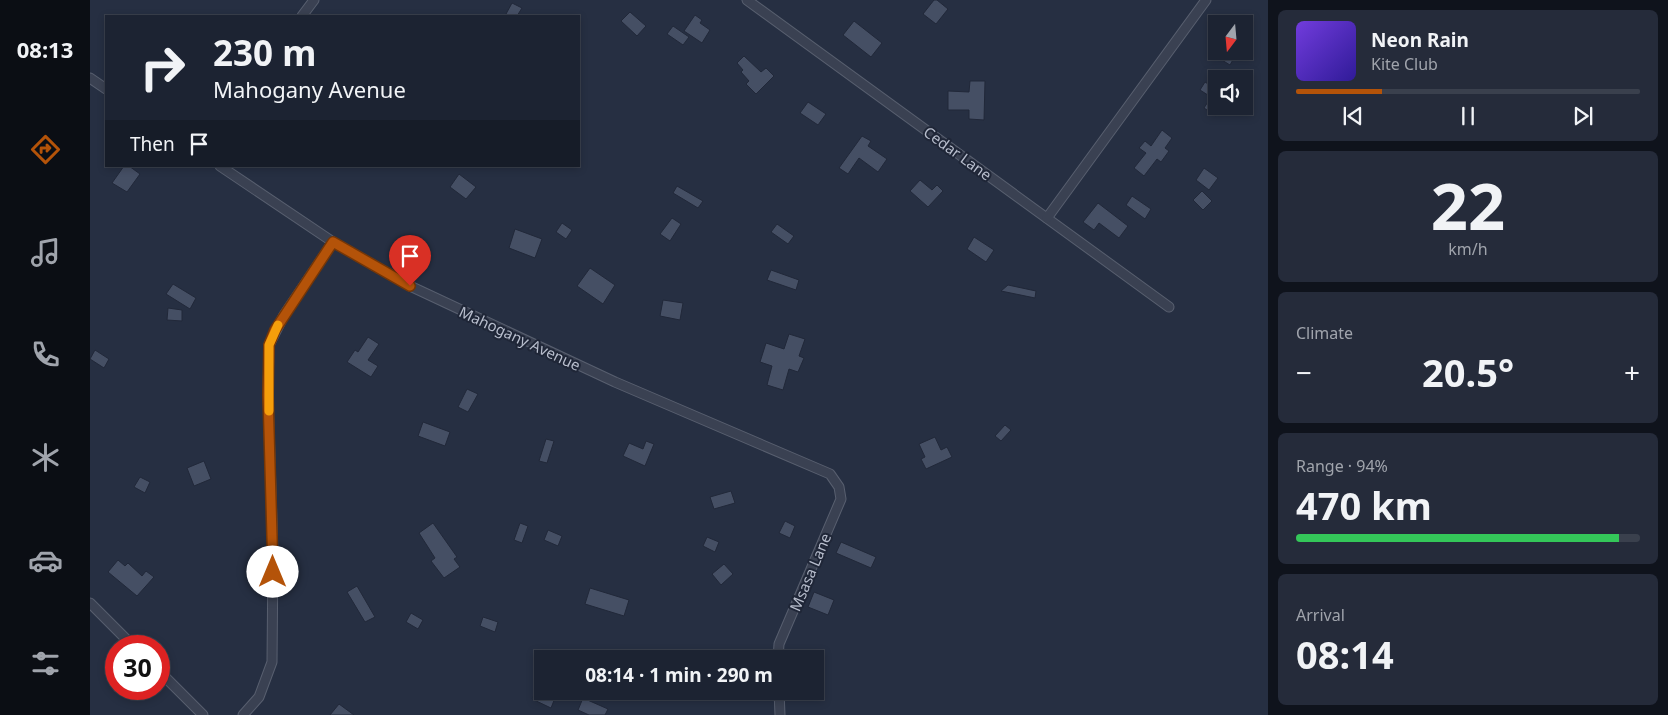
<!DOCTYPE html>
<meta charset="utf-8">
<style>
:root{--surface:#1c2332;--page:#252b3a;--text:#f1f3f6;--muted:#a0a4ac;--line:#3a404d;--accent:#b45309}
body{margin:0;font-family:"Noto Sans",sans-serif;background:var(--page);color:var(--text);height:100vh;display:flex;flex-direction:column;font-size:19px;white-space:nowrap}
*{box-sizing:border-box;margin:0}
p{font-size:16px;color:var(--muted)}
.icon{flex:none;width:28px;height:28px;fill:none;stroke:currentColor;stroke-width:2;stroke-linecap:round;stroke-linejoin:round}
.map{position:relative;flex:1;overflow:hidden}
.sheet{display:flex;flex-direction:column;gap:10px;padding:10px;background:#0f131c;width:400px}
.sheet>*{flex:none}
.guide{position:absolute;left:15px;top:15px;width:475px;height:152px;border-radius:0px;box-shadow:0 2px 8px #0003,0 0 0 1px var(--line);background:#1c2332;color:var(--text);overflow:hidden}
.needle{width:32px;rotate:196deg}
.tools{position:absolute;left:1118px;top:15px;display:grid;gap:10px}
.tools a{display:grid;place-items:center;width:45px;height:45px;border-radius:0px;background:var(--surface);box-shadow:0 2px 8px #0003,0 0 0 1px var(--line);font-size:25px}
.speed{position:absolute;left:15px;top:635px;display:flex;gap:10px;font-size:25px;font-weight:700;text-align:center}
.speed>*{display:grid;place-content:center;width:65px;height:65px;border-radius:50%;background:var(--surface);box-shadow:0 2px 8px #0003,0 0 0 1px var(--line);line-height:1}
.speed .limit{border:8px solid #d22;background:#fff;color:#111}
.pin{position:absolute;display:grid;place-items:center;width:42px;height:42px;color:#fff;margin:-51px -21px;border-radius:50% 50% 50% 0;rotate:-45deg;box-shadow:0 0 5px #0007}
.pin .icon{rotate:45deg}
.me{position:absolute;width:55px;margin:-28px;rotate:0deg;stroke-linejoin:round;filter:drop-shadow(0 0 4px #0008)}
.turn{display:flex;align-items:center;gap:18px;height:105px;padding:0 25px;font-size:22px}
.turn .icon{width:65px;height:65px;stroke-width:2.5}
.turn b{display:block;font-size:35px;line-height:42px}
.then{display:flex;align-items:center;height:48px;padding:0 25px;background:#0003;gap:10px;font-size:19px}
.big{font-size:38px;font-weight:700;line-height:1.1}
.sheet .tile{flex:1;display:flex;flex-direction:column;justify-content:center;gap:8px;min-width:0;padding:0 18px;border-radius:8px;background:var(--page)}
.sheet .dial{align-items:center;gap:0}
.dial b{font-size:65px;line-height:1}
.song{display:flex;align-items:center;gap:15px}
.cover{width:60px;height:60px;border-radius:8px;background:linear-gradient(135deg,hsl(260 70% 55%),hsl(250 70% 35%))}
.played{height:5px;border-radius:2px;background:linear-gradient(90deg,var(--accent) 25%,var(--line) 25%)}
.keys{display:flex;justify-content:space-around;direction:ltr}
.heat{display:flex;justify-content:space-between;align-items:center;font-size:28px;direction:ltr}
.charge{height:8px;border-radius:4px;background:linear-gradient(90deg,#34c759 94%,var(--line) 0)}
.trip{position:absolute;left:444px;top:650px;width:290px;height:50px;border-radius:0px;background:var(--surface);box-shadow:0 2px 8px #0003,0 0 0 1px var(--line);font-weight:700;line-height:50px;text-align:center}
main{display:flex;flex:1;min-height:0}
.tab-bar{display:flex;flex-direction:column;width:90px;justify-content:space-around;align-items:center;background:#0b0e14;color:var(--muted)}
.tab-bar .icon{width:35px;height:35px}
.tab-bar .current{color:var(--accent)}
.tab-bar b{font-size:22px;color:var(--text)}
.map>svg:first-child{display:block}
</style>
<main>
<nav class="tab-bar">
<b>08:13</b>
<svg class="icon current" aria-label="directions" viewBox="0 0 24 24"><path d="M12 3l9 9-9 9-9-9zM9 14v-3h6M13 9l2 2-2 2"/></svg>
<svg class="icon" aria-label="music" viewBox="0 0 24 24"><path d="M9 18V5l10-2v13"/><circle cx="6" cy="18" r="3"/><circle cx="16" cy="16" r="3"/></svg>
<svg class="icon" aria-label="phone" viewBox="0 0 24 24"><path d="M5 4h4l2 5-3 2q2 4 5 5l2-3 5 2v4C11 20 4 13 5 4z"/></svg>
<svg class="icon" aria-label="climate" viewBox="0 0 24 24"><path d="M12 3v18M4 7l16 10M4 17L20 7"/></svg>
<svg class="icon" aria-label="car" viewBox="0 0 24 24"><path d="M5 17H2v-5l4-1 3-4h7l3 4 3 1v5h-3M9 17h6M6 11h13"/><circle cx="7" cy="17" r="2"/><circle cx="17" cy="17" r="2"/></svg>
<svg class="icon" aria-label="filters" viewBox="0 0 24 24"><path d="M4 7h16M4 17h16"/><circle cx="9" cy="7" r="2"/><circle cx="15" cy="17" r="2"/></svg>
</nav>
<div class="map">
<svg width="1178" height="715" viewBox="0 0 1178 715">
<rect width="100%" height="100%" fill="#262f42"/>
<g fill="#454f64" stroke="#212839">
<path d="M844,0H847L858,9L846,24L833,14Z"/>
<path d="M422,3L432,8L427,16H420L416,14Z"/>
<path d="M540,12L556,26L547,36L531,21Z"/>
<path d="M605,15L612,20L610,23L620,30L612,43L594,31Z"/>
<path d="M764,21L792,43L781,57L753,35Z"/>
<path d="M583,26L599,37L593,45L577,34Z"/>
<path d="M1117,51H1148L1140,65Z"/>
<path d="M654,56L671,72L676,68L684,76L666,94L656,84L659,81L651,72L653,70L647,63Z"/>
<path d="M880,81H895L894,120L879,119V110H858V91L879,92Z"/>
<path d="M1115,82L1126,89V116L1114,108L1121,97L1110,90Z"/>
<path d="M718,102L736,114L728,125L710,113Z"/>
<path d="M1072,130L1082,138L1075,148L1079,151L1071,162L1067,159L1054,176L1044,168L1056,153L1049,148L1055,141L1061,146Z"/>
<path d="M772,136L781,141L778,146L797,159L788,172L769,158L758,174L749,168Z"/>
<path d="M34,166H39L50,174L37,192L22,183Z"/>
<path d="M1114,168L1128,178L1119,190L1106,180Z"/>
<path d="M369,174L386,187L376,199L360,187Z"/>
<path d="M830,180L842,190L847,185L853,191L838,207L820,191Z"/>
<path d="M587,186L613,201L608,208L583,193Z"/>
<path d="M1112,191L1122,201L1113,210L1103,200Z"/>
<path d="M1042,196L1061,209L1055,219L1036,205Z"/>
<path d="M1008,203L1038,226L1029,238L1009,223L1004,230L993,222Z"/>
<path d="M582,218L591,224L580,241L570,234Z"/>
<path d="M472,223L482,230L476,239L466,232Z"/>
<path d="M687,224L704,236L698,244L681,232Z"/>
<path d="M425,229L452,239L445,258L419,248Z"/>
<path d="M884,237L904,250L896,262L877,249Z"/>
<path d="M500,268L525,285L513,304L487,286Z"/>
<path d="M681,270L709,280L706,290L677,280Z"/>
<path d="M83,284L106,298L100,309L76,294Z"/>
<path d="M918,285L946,291L945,298L911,291Z"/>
<path d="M573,300L593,303L590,320L570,316Z"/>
<path d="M78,308L92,310V321L77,320Z"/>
<path d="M699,334L715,339L709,356L714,358L708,372L699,369L693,390L677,385L682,366L670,362L676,343L694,349Z"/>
<path d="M278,337L289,344L278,360L288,366L281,377L257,362L265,350L268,352Z"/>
<path d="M5,350L19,359L14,368L0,359Z"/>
<path d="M377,389L388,394L378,412L368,407Z"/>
<path d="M333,422L360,432L355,446L328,436Z"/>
<path d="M915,425L921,430L911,441L905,436Z"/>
<path d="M845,437L851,450L857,447L862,457L836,469L831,459L835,457L829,444Z"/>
<path d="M456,439L464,441L457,463L449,461Z"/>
<path d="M556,441L564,444L555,466L533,456L539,443L553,449Z"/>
<path d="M114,461L121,479L104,486L97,468Z"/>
<path d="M50,477L60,482L55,493L44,487Z"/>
<path d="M641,491L645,503L624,509L620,497Z"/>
<path d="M695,521L705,526L700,538L689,533Z"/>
<path d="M343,523L367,557L364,559L370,567L354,578L341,561L345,558L329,533Z"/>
<path d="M430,523L438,526L432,543L424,540Z"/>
<path d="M458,530L472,536L468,546L454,540Z"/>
<path d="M617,537L629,542L625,552L613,546Z"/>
<path d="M751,542L786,557L781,568L746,553Z"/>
<path d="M28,560L35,566L38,563L52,576L56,571L64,577L47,596L18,572Z"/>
<path d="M634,564L643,574L631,585L622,574Z"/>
<path d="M267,586L285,617L275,622L257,592Z"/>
<path d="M500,588L539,600L534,616L495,604Z"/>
<path d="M724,592L744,600L738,615L718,607Z"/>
<path d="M321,613L333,620L328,629L316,622Z"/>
<path d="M393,617L408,622L405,632L390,626Z"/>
<path d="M447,689L465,698L461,708L442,699Z"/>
<path d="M493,698L518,709L515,715H499L488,710Z"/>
<path d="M249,704L264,715H240Z"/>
</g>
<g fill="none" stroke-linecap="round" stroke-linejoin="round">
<g stroke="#585f6f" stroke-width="11">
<g id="minor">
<path d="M657,0L1079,307"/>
<path d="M212,16L224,0"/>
<path d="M0,78L16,89"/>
<path d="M130,166L243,242L320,286L525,382L740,474L749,487L751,499L689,644L688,659"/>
<path d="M957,218L1116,0"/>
<path d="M0,603L43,646"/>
<path d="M69,671L113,715"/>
<path d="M689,691L690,715"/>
<path d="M153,715L169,697L182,662L183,554L178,395L179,345L194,315L243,242"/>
</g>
</g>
<use href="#minor" stroke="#3a4152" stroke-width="9"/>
</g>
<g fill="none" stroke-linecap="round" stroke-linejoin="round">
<g stroke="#753606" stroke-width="12">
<path id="route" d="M183,572L178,395L179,345L185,330L243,242L320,286"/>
</g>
<use href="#route" stroke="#b45309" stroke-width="9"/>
<path stroke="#f59e0b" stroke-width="9" d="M179,411V345L188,325"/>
</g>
<g text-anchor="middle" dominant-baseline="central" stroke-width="4" stroke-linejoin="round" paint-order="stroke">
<g font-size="15" fill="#b7bdcc" stroke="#1f2637">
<text transform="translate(868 153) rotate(36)">Cedar Lane</text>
<text transform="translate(430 338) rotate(25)">Mahogany Avenue</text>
<text transform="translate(720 572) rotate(-67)">Msasa Lane</text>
</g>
</g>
</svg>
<div class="tools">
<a><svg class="needle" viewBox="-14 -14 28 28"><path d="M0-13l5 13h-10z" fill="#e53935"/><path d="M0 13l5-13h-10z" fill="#a0a4ac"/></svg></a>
<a><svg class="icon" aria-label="sound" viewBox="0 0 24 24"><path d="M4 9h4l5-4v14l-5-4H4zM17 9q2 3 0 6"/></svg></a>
</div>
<div class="speed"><div class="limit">30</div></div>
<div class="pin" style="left:320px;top:286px;background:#d93025"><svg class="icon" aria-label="arrive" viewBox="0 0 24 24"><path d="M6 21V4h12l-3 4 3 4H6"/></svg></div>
<svg class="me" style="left:183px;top:572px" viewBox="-20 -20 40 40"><circle r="19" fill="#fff"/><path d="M0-13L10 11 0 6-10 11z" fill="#b45309"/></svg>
<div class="trip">08:14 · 1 min · 290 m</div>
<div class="guide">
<div class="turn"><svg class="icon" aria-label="right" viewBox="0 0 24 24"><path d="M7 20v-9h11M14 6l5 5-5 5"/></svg><div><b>230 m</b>Mahogany Avenue</div></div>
<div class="then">Then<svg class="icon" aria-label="arrive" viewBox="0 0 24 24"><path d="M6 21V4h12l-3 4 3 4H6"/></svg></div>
</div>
</div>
<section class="sheet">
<div class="tile">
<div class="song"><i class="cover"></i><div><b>Neon Rain</b><p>Kite Club</p></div></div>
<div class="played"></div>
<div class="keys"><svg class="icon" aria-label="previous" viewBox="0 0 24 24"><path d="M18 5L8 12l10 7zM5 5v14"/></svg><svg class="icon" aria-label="pause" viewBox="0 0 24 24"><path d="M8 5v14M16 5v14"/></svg><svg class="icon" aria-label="next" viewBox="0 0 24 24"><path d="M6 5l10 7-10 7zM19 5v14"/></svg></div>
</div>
<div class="tile dial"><b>22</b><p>km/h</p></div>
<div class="tile"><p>Climate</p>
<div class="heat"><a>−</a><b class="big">20.5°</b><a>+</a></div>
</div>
<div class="tile"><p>Range · 94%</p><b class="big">470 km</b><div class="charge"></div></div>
<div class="tile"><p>Arrival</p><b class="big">08:14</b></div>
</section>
</main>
